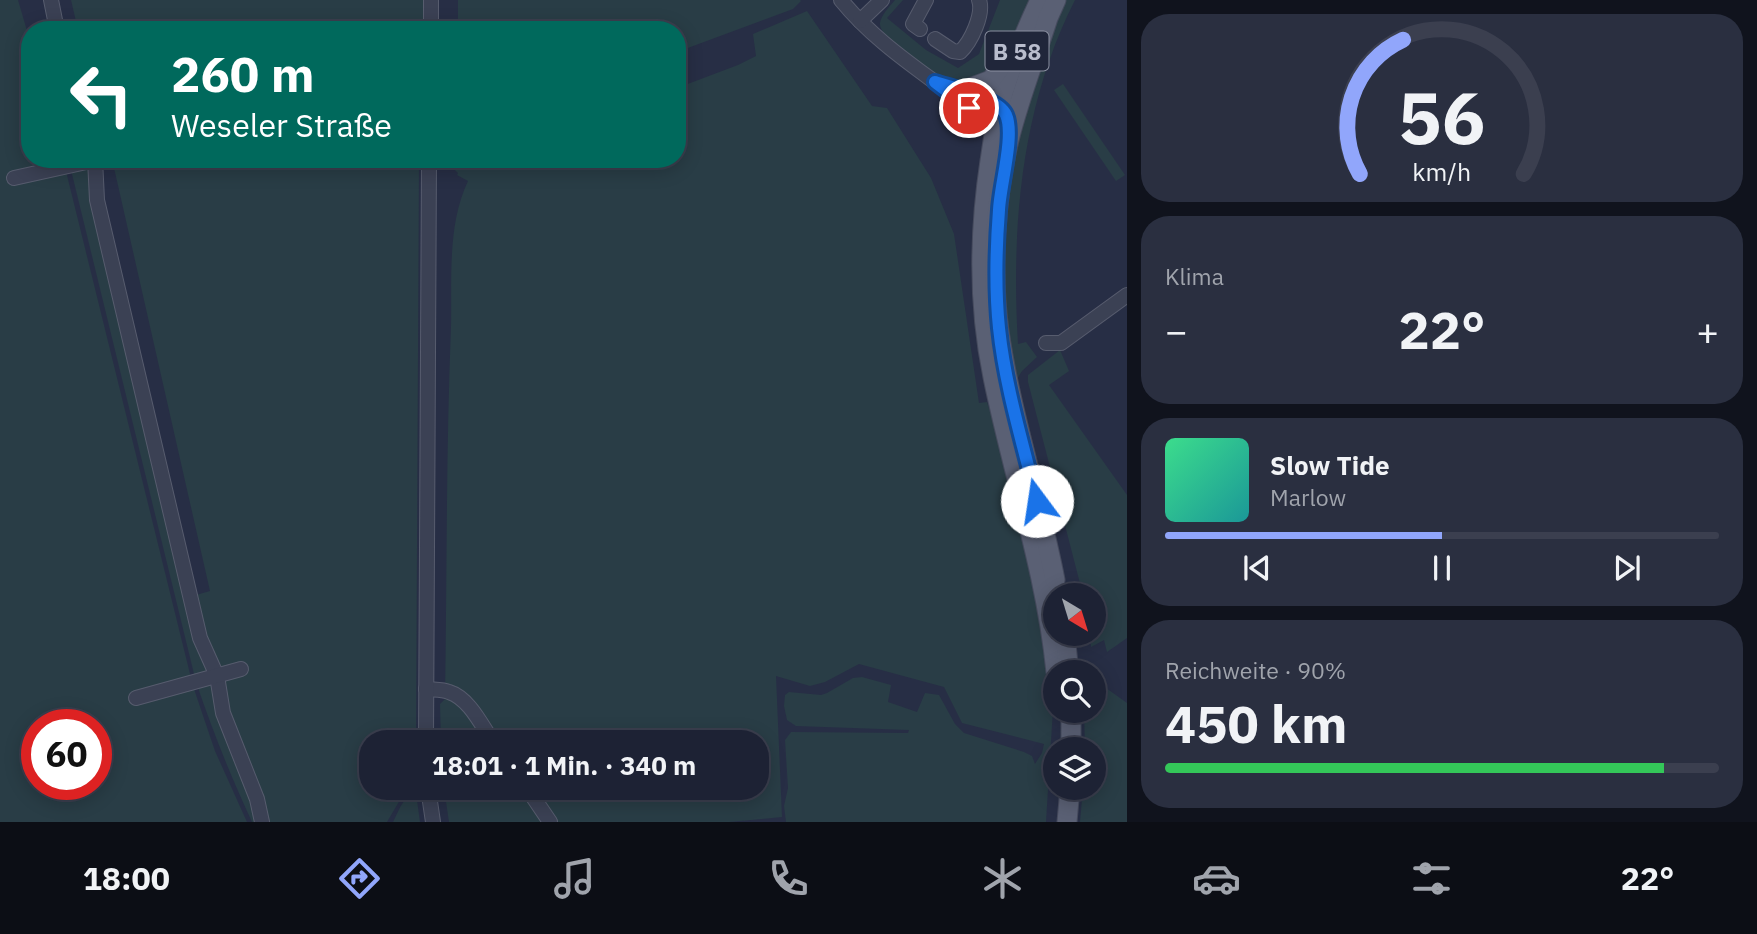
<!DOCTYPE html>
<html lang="de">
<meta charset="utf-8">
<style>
:root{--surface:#1d2234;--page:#2a2f40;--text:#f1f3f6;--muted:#a0a4ac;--line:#3b3f4f;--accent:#91a6fb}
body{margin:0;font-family:"IBM Plex Sans",sans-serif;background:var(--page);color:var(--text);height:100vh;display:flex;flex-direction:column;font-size:26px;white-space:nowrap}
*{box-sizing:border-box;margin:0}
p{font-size:23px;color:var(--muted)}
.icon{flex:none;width:38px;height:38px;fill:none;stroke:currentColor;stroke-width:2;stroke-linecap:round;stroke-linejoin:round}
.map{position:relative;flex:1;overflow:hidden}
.sheet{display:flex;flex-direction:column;gap:14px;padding:14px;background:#10131d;width:630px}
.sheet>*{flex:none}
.top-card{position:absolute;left:21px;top:21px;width:665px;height:147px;border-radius:28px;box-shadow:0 4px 18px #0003,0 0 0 2px var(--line);background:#00695c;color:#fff;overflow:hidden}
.needle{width:46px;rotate:142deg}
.controls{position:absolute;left:1043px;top:583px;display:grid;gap:14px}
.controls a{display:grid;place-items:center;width:63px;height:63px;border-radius:50%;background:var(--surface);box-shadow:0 4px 18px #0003,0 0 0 2px var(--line);font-size:35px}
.speed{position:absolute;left:21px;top:709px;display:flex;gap:14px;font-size:35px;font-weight:700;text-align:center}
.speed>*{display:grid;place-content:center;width:91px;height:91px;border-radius:50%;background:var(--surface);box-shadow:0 4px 18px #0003,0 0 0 2px var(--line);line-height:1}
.speed .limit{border:10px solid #d22;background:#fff;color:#111}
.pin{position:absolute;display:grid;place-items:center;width:60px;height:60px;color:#fff;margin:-30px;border:4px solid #fff;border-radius:50%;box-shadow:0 2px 7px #0007}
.me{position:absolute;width:77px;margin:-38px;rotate:346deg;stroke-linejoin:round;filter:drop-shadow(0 0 5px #0008)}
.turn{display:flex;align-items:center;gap:24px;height:147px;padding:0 35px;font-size:32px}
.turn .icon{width:91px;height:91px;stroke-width:2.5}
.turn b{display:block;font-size:49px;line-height:60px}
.big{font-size:52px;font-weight:700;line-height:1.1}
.sheet .widget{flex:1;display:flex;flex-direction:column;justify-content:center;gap:10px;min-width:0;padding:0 24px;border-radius:28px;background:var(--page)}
.sheet .dial{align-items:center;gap:0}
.dial svg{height:182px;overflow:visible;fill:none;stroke:var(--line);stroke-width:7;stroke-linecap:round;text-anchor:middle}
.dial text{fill:var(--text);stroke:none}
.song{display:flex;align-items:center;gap:21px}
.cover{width:84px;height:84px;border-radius:10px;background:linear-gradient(135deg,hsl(150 70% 55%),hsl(180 70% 35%))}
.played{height:7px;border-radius:4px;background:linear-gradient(90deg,var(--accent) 50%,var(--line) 50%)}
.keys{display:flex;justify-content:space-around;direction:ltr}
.heat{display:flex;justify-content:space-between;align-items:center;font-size:38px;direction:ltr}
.charge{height:10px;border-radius:5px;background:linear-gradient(90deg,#34c759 90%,var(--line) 0)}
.trip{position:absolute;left:359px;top:730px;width:410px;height:70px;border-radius:28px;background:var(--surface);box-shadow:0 4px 18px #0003,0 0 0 2px var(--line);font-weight:700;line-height:70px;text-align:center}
.tabs{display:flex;height:112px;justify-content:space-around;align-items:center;background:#0c0e15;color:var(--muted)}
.tabs .icon{width:49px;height:49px}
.tabs .active{color:var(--accent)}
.tabs b{font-size:32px;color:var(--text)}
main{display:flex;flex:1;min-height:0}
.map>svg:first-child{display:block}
</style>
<main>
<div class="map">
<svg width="1127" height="822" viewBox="0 0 1127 822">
<rect width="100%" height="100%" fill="#272e45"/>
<g fill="#293d46" fill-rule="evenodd">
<path d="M0,0H18L30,41V159H63L193,686L215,751L247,822H0ZM37,724H96V784H37Z"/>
<path d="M71,0H428L427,30H78Z"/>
<path d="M458,0H800L801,1L793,9L677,52V30H458Z"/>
<path d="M895,0H903L887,18L926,50L958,68L979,54L1000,0H1033L1015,41L992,73L956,84C941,78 878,41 880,23C881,15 890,6 895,0Z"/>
<path d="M1064,0H1075C1021,106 1011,227 1018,344L1026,342L1037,357L1022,371L1017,379L1005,330L1004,273L1009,193L1022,121Z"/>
<path d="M807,11L872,106L887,108L931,178L954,234L979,403L987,402L1005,457L1049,657L1053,709L1046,822H786L784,806L788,788L785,740L791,732L908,733L909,730L796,726L787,720L784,706L785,695L789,692L821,695L827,693L853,678L862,677L891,685L888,702L917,712L925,693L939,695L955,724L964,733L1024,752L1032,756L1035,764L1042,753L1044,744L962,723L944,687L859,664L825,682L810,686L776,676L782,817L729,822H449L444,788H756V742H441L440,704L445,699C447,575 446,451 451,327C452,280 447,225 468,181L457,175L458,173L448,163V159H677V88L738,65L756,56L753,34Z"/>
<path d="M1063,84L1125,175L1116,181L1054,90Z"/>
<path d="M112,159H419L416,742H371V788H407L387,822H265L243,760L218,672L203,639L196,595L210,591Z"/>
<path d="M94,164L213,674L195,678L71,170Z"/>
<path d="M1060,350L1069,371L1049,385L1127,495V638L1107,652L1104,640L1091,647L1090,634H1094V595H1083L1028,382V375Z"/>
<path d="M1095,670L1099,683L1127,703V822H1080L1083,788H1094V749H1085L1084,711L1094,710V672L1082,671Z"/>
<path d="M215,680L260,822H252C231,777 213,732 197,685Z"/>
<path d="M416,793L420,822H393C399,811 403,796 416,793Z"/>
</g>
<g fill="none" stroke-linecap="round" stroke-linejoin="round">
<g stroke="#575c6e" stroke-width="16">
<g id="minor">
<path d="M51,0L57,30"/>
<path d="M841,0C867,32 899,56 932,80C953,95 973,110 995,123"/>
<path d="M860,21L882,0"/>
<path d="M920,29L913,24L926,0"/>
<path d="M431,30V0"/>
<path d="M935,39L953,51L960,52C971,42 984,14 979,0"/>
<path d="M958,89L1000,105"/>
<path d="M95,159L97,200L200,638L217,676L223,713L257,799L262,822"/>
<path d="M14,178L100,159"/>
<path d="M1046,343H1061L1127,295"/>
<path d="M426,689C433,690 442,689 449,692C469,698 482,726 493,742"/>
<path d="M136,698L241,669"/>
<path d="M426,742L429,159"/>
<path d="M428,788L433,822"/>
<path d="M527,788L550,822"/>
</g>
</g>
<g stroke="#454a5d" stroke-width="21">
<g id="major">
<path d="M1040,0C1024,34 1010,68 1000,104C995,123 993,142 990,161C979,233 978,305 993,377C1013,476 1046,571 1056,672"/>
<path d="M962,91L991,80L1010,54"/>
<path d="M1055,580C1039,497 1011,415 999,331C991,272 995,198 1009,140C1019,99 1035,59 1048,18L1056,0"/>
<path d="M1065,634L1068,664"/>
<path d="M1071,710V749"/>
<path d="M1067,822L1070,788"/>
</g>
</g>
<use href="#minor" stroke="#3b4154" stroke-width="14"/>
<use href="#major" stroke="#5a6074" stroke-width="19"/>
</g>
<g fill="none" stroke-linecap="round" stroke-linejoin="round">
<g stroke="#114b97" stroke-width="18">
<path id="route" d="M969,108L935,82C953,88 999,98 1006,115C1015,135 1000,186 999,210C996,249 995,289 999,328C1005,386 1023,444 1037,501"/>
</g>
<use href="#route" stroke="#1a73e8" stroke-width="12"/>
</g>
<g text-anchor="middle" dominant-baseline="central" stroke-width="7" stroke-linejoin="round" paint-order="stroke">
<rect fill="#20263a" stroke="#8b90a1" stroke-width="2" x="985.5" y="31.5" width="63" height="39" rx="5"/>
<g font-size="23" font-weight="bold" fill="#b9bdcd">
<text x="1017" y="51">B 58</text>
</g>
</g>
</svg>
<div class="controls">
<a><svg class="needle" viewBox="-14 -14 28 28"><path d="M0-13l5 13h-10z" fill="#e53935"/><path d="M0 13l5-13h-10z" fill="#a0a4ac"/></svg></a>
<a><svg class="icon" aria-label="search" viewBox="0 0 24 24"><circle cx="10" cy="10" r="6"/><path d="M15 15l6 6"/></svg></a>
<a><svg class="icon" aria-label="layers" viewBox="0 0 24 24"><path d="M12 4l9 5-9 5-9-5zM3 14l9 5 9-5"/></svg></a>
</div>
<div class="speed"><div class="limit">60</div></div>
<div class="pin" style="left:969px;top:108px;background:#d93025"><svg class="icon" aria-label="arrive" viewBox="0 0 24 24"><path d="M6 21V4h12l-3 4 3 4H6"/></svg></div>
<svg class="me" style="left:1037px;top:501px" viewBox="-20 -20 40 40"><circle r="19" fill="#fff"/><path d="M0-13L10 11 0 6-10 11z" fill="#1a73e8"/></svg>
<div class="trip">18:01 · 1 Min. · 340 m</div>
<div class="top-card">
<div class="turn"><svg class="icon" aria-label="left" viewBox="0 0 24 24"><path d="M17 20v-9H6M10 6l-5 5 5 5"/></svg><div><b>260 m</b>Weseler Straße</div></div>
</div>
</div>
<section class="sheet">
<div class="widget dial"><svg viewBox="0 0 100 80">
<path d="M14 69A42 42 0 1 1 86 69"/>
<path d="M14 69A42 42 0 0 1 33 10" stroke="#91a6fb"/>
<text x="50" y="56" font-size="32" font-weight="700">56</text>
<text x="50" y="72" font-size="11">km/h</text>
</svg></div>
<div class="widget"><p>Klima</p>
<div class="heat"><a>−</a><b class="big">22°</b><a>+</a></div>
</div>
<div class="widget">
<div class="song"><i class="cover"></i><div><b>Slow Tide</b><p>Marlow</p></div></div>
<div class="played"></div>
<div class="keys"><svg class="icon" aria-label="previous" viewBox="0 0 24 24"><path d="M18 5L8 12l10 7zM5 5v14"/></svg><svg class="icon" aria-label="pause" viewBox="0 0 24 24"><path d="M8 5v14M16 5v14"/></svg><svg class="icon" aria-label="next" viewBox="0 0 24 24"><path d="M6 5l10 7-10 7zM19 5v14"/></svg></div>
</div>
<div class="widget"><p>Reichweite · 90%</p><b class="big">450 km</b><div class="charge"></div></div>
</section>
</main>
<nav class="tabs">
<b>18:00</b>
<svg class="icon active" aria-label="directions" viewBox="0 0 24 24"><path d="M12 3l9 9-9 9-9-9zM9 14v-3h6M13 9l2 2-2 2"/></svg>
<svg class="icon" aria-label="music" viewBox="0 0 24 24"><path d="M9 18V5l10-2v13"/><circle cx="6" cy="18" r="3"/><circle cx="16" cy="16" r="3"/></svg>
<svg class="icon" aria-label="phone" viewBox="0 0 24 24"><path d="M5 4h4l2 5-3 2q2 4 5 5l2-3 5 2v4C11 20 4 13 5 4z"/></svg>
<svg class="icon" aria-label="climate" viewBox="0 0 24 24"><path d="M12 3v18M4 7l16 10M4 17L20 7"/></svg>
<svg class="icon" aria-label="car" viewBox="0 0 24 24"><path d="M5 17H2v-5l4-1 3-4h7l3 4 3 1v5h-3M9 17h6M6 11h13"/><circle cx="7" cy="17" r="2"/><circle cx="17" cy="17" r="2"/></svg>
<svg class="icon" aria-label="filters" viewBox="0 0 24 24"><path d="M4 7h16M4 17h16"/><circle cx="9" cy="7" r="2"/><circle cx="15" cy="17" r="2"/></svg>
<b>22°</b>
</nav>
